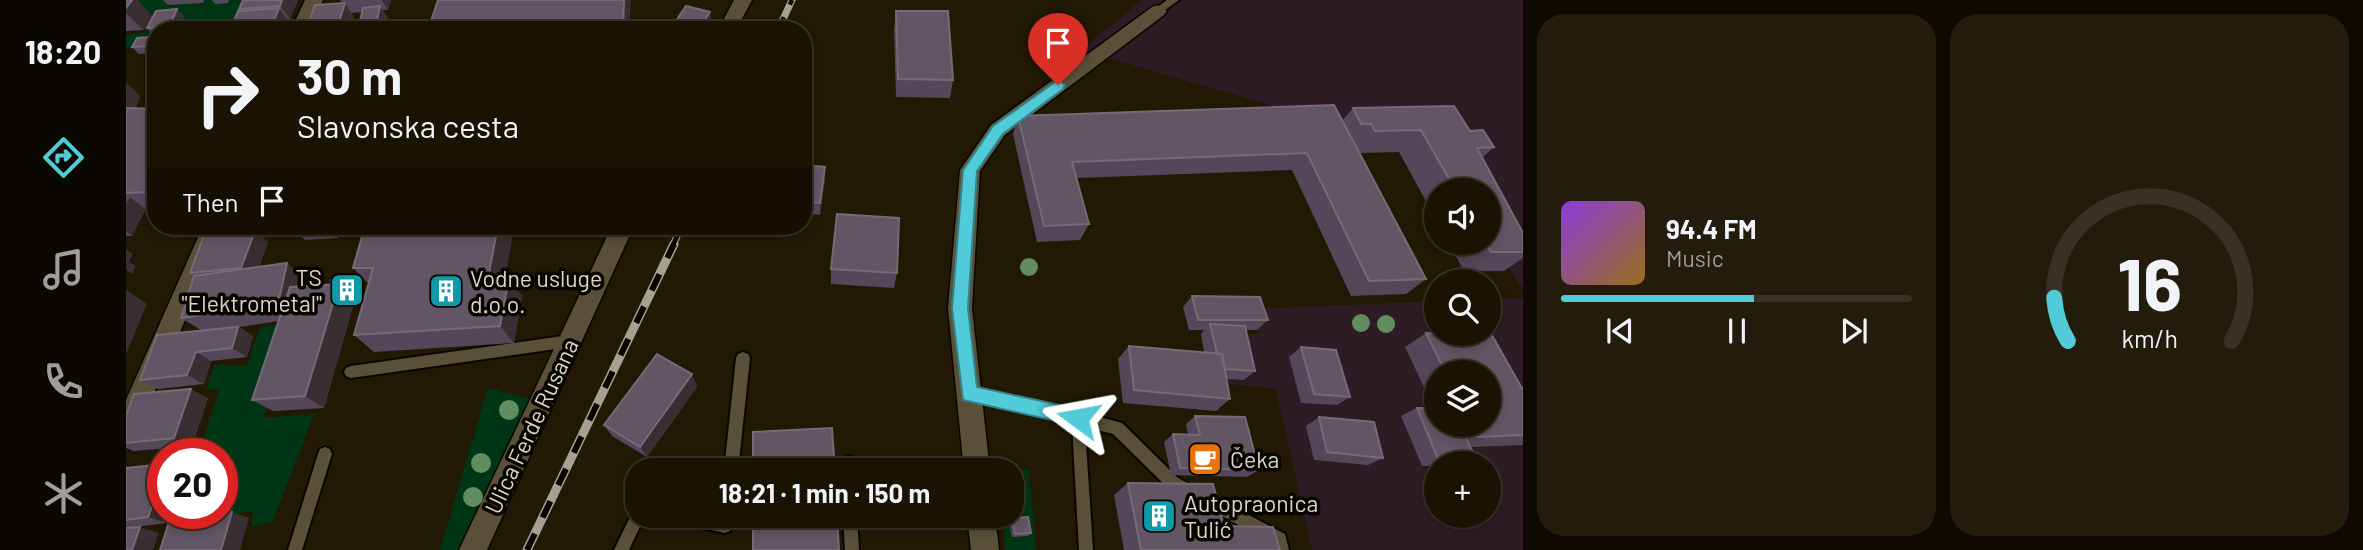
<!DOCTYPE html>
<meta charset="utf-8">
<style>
:root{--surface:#1a1303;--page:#231c0d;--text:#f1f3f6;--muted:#9f9e9a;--line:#383225;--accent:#52cbd8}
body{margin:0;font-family:Barlow,sans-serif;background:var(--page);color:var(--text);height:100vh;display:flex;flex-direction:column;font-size:26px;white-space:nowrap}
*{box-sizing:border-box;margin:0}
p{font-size:23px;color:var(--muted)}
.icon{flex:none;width:38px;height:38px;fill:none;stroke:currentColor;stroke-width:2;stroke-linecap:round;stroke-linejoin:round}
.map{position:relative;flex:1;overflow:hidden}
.details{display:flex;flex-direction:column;gap:14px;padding:14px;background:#0e0a02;width:840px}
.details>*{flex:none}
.top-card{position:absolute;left:21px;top:21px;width:665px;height:214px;border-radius:28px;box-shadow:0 4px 10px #0003,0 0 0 2px var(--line);background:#1a1303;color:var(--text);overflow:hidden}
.buttons{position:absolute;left:1298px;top:178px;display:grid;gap:14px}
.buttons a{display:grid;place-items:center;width:77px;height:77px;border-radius:50%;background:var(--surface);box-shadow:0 4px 10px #0003,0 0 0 2px var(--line);font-size:35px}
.speed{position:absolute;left:21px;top:438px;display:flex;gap:14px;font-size:35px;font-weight:700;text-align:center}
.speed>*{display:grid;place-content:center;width:91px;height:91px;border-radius:50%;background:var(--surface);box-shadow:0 4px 10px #0003,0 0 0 2px var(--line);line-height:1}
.speed .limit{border:10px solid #d22;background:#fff;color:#111}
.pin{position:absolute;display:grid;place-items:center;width:60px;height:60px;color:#fff;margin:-72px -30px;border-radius:50% 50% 50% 0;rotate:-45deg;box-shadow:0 0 7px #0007}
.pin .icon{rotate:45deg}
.me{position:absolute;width:77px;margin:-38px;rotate:283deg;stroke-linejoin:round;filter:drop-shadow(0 0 5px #0008)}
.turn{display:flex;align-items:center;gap:24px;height:147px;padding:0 35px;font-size:32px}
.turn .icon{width:91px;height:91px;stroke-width:2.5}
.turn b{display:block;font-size:49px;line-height:60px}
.then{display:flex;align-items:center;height:66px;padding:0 35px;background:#0003;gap:14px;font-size:26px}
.details .tile{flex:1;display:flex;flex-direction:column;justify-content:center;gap:10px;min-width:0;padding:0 24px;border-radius:28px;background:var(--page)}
.details .dial{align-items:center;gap:0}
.dial svg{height:182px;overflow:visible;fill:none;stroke:var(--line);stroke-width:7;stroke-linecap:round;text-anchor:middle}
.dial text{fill:var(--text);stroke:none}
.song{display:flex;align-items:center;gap:21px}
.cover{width:84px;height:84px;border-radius:10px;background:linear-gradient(135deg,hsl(270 70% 55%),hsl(40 70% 35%))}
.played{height:7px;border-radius:4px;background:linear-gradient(90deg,var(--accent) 55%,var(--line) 55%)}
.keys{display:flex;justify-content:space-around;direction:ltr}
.details .tiles{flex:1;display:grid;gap:14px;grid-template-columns:repeat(2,1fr)}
.trip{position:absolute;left:499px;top:458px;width:399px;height:70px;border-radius:28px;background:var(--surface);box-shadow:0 4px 10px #0003,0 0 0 2px var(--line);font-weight:700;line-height:70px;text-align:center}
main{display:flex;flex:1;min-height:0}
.menu{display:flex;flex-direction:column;width:126px;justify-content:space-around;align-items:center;background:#0a0801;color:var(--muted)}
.menu .icon{width:49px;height:49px}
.menu .selected{color:var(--accent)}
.menu b{font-size:32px;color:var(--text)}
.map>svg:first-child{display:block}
</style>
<main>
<nav class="menu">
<b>18:20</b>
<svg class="icon selected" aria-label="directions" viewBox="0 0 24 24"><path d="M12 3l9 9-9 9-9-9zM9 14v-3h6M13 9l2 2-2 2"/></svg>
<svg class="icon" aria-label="music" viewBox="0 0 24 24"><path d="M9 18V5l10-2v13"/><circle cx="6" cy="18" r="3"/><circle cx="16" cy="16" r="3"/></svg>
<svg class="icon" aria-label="phone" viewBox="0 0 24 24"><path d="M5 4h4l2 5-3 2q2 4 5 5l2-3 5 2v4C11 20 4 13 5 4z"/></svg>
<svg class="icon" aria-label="climate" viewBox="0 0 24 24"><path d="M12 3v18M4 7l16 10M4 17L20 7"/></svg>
</nav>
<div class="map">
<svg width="1397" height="550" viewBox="0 0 1397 550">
<rect width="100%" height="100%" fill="#221904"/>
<g fill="#2d1c24" fill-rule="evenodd">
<path d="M1016,0H1397V289L1378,260L1363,191L1336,172L1204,129L1192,119L955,50Z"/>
<path d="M1397,298V550H1186L1150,389L1085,382L1108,334L1133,335L1125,309L1311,301V334H1363V299ZM1311,373H1363V425H1311ZM1311,464H1363V516H1311Z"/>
</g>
<g fill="#003615">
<path d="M13,0H130L116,30H30V44L0,48V35L18,33L30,13H5Z"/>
<path d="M169,324L137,418L188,414L147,521L126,527L127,511L56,520L49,550H33L48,513H96V453H60L61,450L75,448L93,389H81L88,365H121L134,327Z"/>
<path d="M362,388L416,402L345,550H314Z"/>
<path d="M883,470H903L910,550H879L877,516H886V471Z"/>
</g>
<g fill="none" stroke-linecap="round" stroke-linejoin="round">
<g stroke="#0b0500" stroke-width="4">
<g id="service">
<path d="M1041,0H1053L1035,13H1029V9Z"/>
<path d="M444,335L449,337L450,341L449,345L444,347L225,378L220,376L218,372L220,368L225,366Z"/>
<path d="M617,352L622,354L624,358L612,471H598L610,358L612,354Z"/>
<path d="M843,388L952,411L996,423L1052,478L1067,486L1069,491L1067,496L1062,498L1042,488L987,434L959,427L967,550H953L946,424L843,400L838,398L836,394L838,390Z"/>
<path d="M199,447L204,449L206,454L176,550H162L192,454L194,449Z"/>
<path d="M723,456L728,458L730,471H716L718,458Z"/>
<path d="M1079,492L1159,534L1163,550H1149L1147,544L1074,504L1072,499L1074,494Z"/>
<path d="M511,509V516H519L503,550H488L507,511Z"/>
<path d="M546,516H607L604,531L599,533L553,523L548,521Z"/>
<path d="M717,516H731L733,550H719Z"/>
</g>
</g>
<g stroke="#0b0500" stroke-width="3">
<g id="minor">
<path d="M179,0H197L183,30H165Z"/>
<path d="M608,0H626L610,30H592Z"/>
<path d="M1032,5L1041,11L1038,15L879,135L854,171L846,308L864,471H838L822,308L834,170L865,125L1026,7Z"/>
<path d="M77,226H99L9,438L0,441V400Z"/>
<path d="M486,226H508L361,550H333Z"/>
<path d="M841,516H869L873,550H845Z"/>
</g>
</g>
<use href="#service" fill="#5a5039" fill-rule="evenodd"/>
<use href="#minor" fill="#5a5039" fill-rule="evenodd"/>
<g stroke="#a7a091" stroke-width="7">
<g id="rail-far1">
<path d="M652,30L666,0"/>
<path d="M547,245L556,226"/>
</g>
</g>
<g stroke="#a7a091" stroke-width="9">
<path id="rail" d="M401,550L548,244"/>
</g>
<use href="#rail-far1" stroke="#080501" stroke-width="4.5" stroke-dasharray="14" stroke-linecap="butt"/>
<use href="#rail" stroke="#080501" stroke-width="6" stroke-dasharray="18" stroke-linecap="butt"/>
</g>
<g fill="#628e5f">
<circle cx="903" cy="267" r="9"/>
<circle cx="1235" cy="323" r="9"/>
<circle cx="1260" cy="324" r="9"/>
<circle cx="383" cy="410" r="10"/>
<circle cx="355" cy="463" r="10"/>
<circle cx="347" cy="497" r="10"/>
</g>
<g fill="#534759" fill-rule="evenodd">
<path d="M0,0H11L26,16L17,30L0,31Z"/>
<path d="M37,0H78L77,3L42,5Z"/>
<path d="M86,0H103L102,3L89,4Z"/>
<path d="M117,0H172L164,19L162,20L163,22L115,11L113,9Z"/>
<path d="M214,0H265L262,10H257L262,19L236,12L225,13L228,17L224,30H186L182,25L217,3Z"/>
<path d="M51,9L58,16L51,30H30V35H28L21,28Z"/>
<path d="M770,11L827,80L824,98L770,97L768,30Z"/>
<path d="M25,37L27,53L13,54L6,47Z"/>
<path d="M0,83L14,96L10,108L30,109V209L19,210L6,236H0Z"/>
<path d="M1227,108L1344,131L1368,147L1356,158L1397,233V258L1378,271H1338L1323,243H1363V191H1311V221L1273,152L1233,153L1300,279L1280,294L1225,296L1166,170L950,178L963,224L954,240L911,242L887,134L892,116L1216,121Z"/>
<path d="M677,165L699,167V179L694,215L677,213Z"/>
<path d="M100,226H160L159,230L131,233L142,242L133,267L179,279L177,286L205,285L226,277L232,283L230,293L224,294L229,299L198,408L147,411L126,400L153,321L113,327L127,336L121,357L85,361L78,384L32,389L14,380L75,330L55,318L68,276L64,273L108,232Z"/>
<path d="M176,226H215L212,238L179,240L173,234Z"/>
<path d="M239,226H388L379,277L396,296L388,343L248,352L228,335L243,284L227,268Z"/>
<path d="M705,269L771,273L768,288L705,284Z"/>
<path d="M1066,296L1142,320L1131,330H1120L1129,371L1118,380L1101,379L1104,399L1090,411L997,403L992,359L1003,346L1078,352L1075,334L1078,330H1063L1057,307Z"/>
<path d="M1300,333L1397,390V445L1344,447L1350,459L1339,464H1311V466H1296L1275,416L1291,408H1308L1279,347ZM1311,373H1363V425H1311Z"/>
<path d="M1175,347L1224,397L1211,405L1175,403L1163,357Z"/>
<path d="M566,374L571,387L521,457L486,436L478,425Z"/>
<path d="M82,398L66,446L8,451L0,448V416Z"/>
<path d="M1069,416L1133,470L1121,477L1045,475L1038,442L1047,434L1062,435L1060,424Z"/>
<path d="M1193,417L1257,458L1242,465L1188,460L1180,426Z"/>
<path d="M0,468L41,523L0,528Z"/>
<path d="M1002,483L1098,526L1154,550H998L988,495Z"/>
<path d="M756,516H822V520L818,526L756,521Z"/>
<path d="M886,518L905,533L902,536L886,537L883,521Z"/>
</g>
<g fill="#392e32">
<path d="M0,0H11L26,16L17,30L0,13Z"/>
<path d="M156,0H172L164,19L154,6Z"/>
<path d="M256,0H265L262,10Z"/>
<path d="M498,0H505L503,30H497Z"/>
<path d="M219,3L228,17L224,30H218L213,22Z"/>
<path d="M254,6L262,19L260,30H249Z"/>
<path d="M153,8L163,22L160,30H144Z"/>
<path d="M51,9L58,16L51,30H46L43,27Z"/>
<path d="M584,12L586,25L583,30H572Z"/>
<path d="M25,37L30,42V48L27,53L20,46Z"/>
<path d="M0,83L14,96L0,133Z"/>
<path d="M699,167V179L694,215V203Z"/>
<path d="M30,174V201L19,192Z"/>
<path d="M4,197L19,209L6,236L0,231V204Z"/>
<path d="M208,226H215L212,238L206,232Z"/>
<path d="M372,226H388L376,297L362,278Z"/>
<path d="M129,231L142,242L129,279L115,268Z"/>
<path d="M0,249L7,254L3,262L10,266L6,274L0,270Z"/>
<path d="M161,263L179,279L170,318L152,304Z"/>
<path d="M226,277L232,283L230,293L224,288Z"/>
<path d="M383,277L396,296L388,343L374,326Z"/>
<path d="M213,284L229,299L198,408L179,396Z"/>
<path d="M0,290L21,304L0,354Z"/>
<path d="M112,327L127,336L121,357L106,348Z"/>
<path d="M70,352L85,361L78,384L61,375Z"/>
<path d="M566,374L571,387L521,457L514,447Z"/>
<path d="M65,389L82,398L66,446L48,438Z"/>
<path d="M37,476V513H45L41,523L22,517Z"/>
<path d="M106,512L123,518L114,550H95Z"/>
<path d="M14,527L33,533L27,550H6Z"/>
</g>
<g fill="#625665" stroke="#756a75" stroke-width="2">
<path d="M0,0H6L0,8Z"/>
<path d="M117,0H156L154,6L113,9Z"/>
<path d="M312,0H498L497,30H302Z"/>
<path d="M219,3L213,22L182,25L189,5Z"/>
<path d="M254,6L249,30H232L237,8Z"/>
<path d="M560,6L584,12L572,30H544Z"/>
<path d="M153,8L144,30H104L112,11Z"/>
<path d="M51,9L43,27L21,28L30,11Z"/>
<path d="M770,11H822L827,80L772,79Z"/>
<path d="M25,37L20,46L6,47L11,38Z"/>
<path d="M1208,105L1300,279L1243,281L1181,153L946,162L963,224L918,226L892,116Z"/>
<path d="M1328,106L1344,131L1357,130L1368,147L1351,148L1397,233V252H1365L1360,243H1363V191H1330L1295,130L1249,131L1245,124H1235L1227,108Z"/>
<path d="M0,108L30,109V174L19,192L0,193Z"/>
<path d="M677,165L699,167L694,203L677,201Z"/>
<path d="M711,214L773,218L771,273L705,269Z"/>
<path d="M176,226H208L206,232L173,234Z"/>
<path d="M239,226H372L362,278L383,277L374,326L228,335L247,268H227Z"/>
<path d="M129,231L115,268L64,273L78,235Z"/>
<path d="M161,263L152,304L55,318L68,276Z"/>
<path d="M226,277L224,288L218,289L213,284L205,285V280Z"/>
<path d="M213,284L179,396L126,400L164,287Z"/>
<path d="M1066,296L1134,297L1142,320H1072Z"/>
<path d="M1084,324L1119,326L1129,371L1099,369L1096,354L1091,353Z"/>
<path d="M112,327L106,348L70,352L61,375L14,380L31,335Z"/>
<path d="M1363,330L1397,390V435L1351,437L1346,425H1363V373H1320L1300,333L1363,334Z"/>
<path d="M1003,346L1096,354L1104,399L1008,390Z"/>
<path d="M1175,347L1210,350L1224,397L1188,394Z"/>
<path d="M531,354L566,374L514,447L478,425Z"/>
<path d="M65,389L48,438L0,443V416L8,394Z"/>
<path d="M1291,408H1311V425H1334L1350,459H1312Z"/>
<path d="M1069,416L1119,417L1133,470L1054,468L1047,434L1074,435Z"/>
<path d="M1193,417L1248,422L1257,458L1201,452Z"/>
<path d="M706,428L709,471H627V432Z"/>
<path d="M37,464V476L22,517L0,520V468Z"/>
<path d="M1002,483L1087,484L1098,526L1147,527L1154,550H1015Z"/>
<path d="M106,512L95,550H34L44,519Z"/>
<path d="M627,516H711L713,550H627Z"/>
<path d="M775,516H822V520Z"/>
<path d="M902,517L905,533L889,534L886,518Z"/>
<path d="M14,527L6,550H0V528Z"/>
</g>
<path fill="#52cbd8" stroke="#35848c" stroke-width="2" d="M932,80L939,85L937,89L877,134L851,171L842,308L851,387L952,409L958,412L961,418L958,424L952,426L837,400L826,308L837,170L867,126Z"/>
<defs>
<g id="building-square" transform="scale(1.75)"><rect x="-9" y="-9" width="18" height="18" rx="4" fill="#0f9aa8" stroke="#080501"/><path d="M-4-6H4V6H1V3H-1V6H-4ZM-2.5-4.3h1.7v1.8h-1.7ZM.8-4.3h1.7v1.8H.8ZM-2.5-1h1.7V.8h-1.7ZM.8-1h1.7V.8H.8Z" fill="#fff"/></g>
<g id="cafe-square" transform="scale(1.75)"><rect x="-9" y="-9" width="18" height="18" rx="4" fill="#e8710a" stroke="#080501"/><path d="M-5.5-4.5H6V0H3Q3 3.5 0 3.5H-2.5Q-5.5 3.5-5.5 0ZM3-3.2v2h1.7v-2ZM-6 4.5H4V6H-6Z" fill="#fff"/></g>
</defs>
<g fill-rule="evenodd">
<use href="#building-square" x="221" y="290"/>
<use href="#building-square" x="320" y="291"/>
<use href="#cafe-square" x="1079" y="459"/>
<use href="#building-square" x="1033" y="516"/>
</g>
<g text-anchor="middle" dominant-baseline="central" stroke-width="7" stroke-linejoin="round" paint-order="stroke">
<g font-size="23" fill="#ddd7ca" stroke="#080501" text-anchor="start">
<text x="196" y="277" text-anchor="end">TS<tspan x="196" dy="26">"Elektrometal"</tspan></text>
<text x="344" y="278">Vodne usluge<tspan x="344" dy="26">d.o.o.</tspan></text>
<text x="1104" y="459">Čeka</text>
<text x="1058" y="503">Autopraonica<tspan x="1058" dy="26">Tulić</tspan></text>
</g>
<g font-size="23" fill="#ddd7ca" stroke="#080501">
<text transform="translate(405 426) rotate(-65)">Ulica Ferde Rusana</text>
</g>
</g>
</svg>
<div class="buttons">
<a><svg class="icon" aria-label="sound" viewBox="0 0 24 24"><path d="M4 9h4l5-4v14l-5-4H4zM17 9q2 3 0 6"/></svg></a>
<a><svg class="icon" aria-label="search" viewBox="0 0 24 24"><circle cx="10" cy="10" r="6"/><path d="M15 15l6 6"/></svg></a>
<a><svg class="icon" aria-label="layers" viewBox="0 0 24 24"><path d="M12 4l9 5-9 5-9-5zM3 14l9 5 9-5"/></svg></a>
<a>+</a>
</div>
<div class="speed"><div class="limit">20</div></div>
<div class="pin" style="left:932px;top:85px;background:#d93025"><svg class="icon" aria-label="arrive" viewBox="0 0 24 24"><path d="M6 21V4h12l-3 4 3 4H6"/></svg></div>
<svg class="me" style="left:952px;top:418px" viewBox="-20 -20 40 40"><path d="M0-17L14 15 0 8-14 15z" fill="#52cbd8" stroke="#fff" stroke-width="4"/></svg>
<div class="trip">18:21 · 1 min · 150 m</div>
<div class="top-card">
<div class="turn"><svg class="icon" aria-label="right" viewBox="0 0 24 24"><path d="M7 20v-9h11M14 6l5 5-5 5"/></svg><div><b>30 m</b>Slavonska cesta</div></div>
<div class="then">Then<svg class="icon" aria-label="arrive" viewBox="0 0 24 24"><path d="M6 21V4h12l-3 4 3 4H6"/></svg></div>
</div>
</div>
<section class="details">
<div class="tiles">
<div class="tile">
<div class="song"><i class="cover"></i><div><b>94.4 FM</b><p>Music</p></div></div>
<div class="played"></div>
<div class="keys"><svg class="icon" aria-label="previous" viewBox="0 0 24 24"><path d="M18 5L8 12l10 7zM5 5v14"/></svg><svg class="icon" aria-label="pause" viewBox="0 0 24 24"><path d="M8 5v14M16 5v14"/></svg><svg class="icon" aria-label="next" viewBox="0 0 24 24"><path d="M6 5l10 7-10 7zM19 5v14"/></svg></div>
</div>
<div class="tile dial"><svg viewBox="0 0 100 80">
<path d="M14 69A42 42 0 1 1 86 69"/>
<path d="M14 69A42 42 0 0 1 8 50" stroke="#52cbd8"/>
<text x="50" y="56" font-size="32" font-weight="700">16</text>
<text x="50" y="72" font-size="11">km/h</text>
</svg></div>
</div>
</section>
</main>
